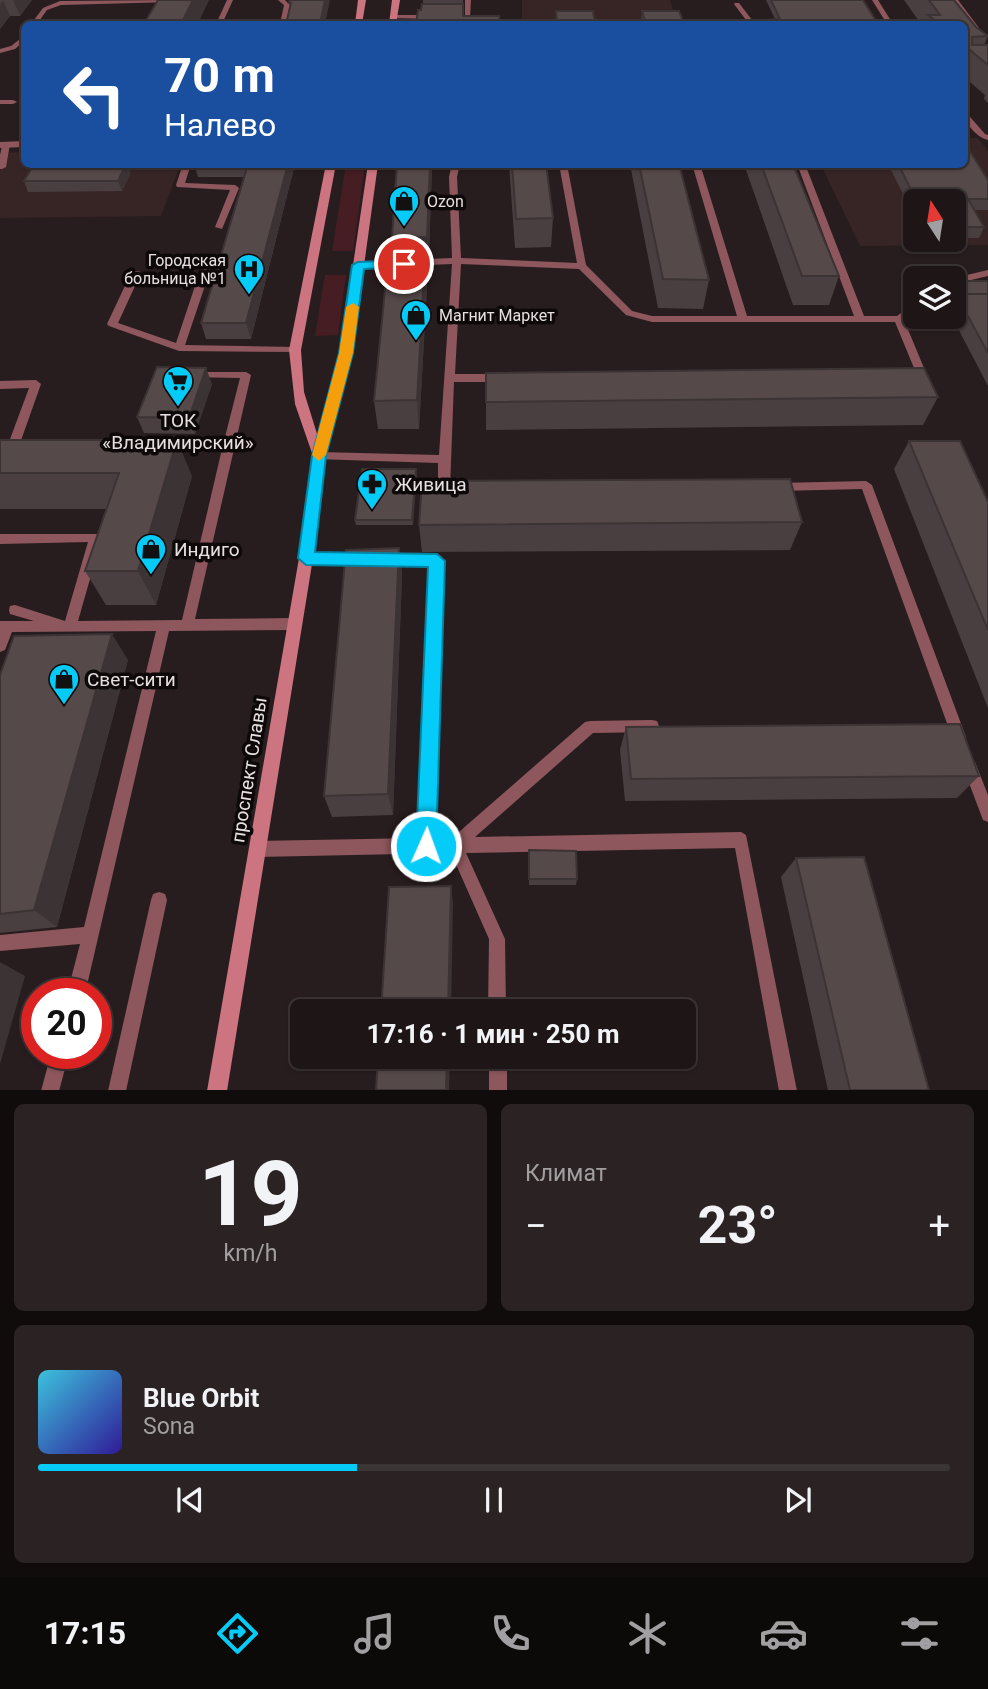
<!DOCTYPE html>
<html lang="ru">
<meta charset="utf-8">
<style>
:root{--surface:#1e1616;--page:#2b2323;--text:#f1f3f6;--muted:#a19fa1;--line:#3c3535;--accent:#05cbf9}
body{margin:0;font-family:Roboto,sans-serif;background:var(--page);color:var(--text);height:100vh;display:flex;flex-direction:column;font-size:26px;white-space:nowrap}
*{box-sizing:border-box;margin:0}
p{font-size:23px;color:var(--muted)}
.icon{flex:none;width:38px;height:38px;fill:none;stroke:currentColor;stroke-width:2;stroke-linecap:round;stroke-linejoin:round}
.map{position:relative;height:1090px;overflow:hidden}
.drawer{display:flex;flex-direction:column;gap:14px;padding:14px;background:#100c0c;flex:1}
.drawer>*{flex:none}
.guide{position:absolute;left:21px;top:21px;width:947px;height:147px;border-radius:10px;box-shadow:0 2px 5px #0004,0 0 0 2px var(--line);background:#1a4fa0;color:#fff;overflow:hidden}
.needle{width:46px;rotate:348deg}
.controls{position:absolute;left:903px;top:189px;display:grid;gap:14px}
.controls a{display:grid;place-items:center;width:63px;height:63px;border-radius:10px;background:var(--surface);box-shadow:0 2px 5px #0004,0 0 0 2px var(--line);font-size:35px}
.speed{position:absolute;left:21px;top:978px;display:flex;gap:14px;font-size:35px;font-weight:700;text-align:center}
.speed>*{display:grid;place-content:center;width:91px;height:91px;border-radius:50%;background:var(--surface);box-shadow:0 2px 5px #0004,0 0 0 2px var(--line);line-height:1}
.speed .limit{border:10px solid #d22;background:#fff;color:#111}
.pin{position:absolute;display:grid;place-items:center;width:60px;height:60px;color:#fff;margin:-30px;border:4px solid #fff;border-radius:50%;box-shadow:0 2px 7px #0007}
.me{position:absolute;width:77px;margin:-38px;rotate:2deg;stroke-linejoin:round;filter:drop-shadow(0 0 5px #0008)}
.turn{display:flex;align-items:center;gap:24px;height:147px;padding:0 28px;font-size:32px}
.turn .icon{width:91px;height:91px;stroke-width:2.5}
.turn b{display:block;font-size:49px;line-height:60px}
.big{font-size:52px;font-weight:700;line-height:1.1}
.drawer .card{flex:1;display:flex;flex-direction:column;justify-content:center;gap:10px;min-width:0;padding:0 24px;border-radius:10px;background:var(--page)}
.drawer .dial{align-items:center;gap:0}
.dial b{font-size:91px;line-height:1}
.song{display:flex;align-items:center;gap:21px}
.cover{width:84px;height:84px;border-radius:10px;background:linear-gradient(135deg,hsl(190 70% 55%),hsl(250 70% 35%))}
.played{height:7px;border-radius:4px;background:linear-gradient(90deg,var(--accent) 35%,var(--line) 35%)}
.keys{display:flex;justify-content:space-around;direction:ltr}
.heat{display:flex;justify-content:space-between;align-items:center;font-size:38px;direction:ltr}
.drawer .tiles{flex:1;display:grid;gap:14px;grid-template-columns:1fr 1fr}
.card:last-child{grid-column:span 2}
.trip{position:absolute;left:290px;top:999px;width:406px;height:70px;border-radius:10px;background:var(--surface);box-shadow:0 2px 5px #0004,0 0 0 2px var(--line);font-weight:700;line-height:70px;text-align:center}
.menu{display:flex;height:112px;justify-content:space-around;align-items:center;background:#0c0909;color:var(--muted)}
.menu .icon{width:49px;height:49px}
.menu .active{color:var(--accent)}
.menu b{font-size:32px;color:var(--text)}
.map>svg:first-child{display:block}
</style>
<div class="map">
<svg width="988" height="1091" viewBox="0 0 988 1091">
<rect width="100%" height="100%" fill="#281d1e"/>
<g fill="#372526" fill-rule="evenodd">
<path d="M522,0H670L677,24H420V20H522Z"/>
<path d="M964,138H978L988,151V245L860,246L821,165L964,164ZM915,201H954V240H915Z"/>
<path d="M24,152V164L180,165L161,216L0,218V153Z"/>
</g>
<g fill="#451d23">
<path d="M346,165H365L353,251H332Z"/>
<path d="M325,275H346L338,335L315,336Z"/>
</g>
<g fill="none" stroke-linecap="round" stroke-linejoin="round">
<g fill="#8e575d" fill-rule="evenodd">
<path d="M176,0L173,2L61,5L47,10L37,24H31L43,8L60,1Z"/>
<path d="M227,0H233L222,24H216Z"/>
<path d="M278,0H285L290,5L286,24H280L284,5Z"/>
<path d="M465,0H471L470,18H451L450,17L465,15Z"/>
<path d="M872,0H878L893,24H887Z"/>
<path d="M952,0H958L979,28L978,29H974Z"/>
<path d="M735,3H739L755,24H749L734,4Z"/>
<path d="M394,15H432L435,17L432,19L392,18L391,17Z"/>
<path d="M24,36V41L15,49L0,53V49L11,46Z"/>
<path d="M0,100H13L17,102L13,104H0Z"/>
<path d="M964,110L985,134L988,135V140C976,137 964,123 964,110Z"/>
<path d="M3,142L10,144L6,167L2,169H0V155Z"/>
<path d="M183,164H191L185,183L235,185L239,188L222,229L215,227L230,190L177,187L176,185Z"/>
<path d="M452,164H460L457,177L461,258L577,263L559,164H567L586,265L632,311L652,316H737L692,164H700L747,316H854L797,164H805L864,316H897L915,303V311L904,320L924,368L917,379H903V375L910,373L914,368L895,322H652L626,315L579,269L461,264L455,374H500L505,378L500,382H454L450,488L454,492L452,495L444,496L438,492V463L315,459L313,456L315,453L319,452L439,455L452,264L358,268L353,265L358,262L452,258L449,177Z"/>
<path d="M209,256L214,259L185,345L295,347L299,348V352L179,351L109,326L107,324L131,273L133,271H139L141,273L118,323L176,343L204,259Z"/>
<path d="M988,270V276L954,284V278Z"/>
<path d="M192,372H246L251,375L195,619L295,618L300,620L302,624L300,628L295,630L169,631L85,994H67L80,944L0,951V935L84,927L156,631L12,632L5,650L0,652V621H34L10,614L9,610L10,606L15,605L65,621L88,542L0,544V534H100L102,537L78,621L182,620L222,449L163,450L157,446L163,442L224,441L240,378L188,377L187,375Z"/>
<path d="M36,380L41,384L19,446L25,450L19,454L8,453L6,450L29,388L0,389V381Z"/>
<path d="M866,481L872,485L966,737L964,742L959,744L954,742L952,737L862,489L778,491L772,487L778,483Z"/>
<path d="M306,553L361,554L365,556L367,559L365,562L361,564L306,563L302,561L300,558L302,555Z"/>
<path d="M387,554L437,555L441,556L443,560L434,838H452L585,722L590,721L652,720L657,721L659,726L657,731L652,732L593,733L475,837L741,832L746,835L797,1091H779L735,848L466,853L505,939L506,1012H488L489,939L451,853L257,857L252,854L249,849L252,844L257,841L419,838L431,565L387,564L383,562L381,559L383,556Z"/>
<path d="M970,760L975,762L988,795V822L983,820L963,767L965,762Z"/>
<path d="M159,892L165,894L167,900L126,1091H108L151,900L153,894Z"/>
<path d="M51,1054H69L59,1091H41Z"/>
<rect x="489" y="1057" width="18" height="34"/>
</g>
<path fill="#8e575d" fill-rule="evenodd" d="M24,141V147L0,148V142Z"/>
<g fill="#cc7580" fill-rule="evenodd">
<path d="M358,0H366L362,24H355Z"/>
<path d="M392,0H400L396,24H389Z"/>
<path d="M326,164H336L301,350L304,392L318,437L340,353L368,164H378L352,353L325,456L313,558L227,1091H207L299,558L313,456L295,404L289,350Z"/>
</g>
</g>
<g fill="#4a3f40">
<path d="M0,0H32L20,16H10L0,29Z"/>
<path d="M423,0H463L464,16L421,10L423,4Z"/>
<path d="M766,0H863L878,24H738V22L775,19Z"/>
<path d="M904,0H929L976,27L988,36L984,45H988V103L984,99L985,95L964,77V24H921Z"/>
<path d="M642,11L684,24H641Z"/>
<path d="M194,164H295L251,339H206L201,323L244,177H198Z"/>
<path d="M397,164H432L429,256H427L428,268L419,429H378L374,401L392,240Z"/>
<path d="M509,164H546L553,218L551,247L515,248Z"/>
<path d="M630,164H679L709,280L703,309L658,308Z"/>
<path d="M744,164H793L839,276L829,305H793Z"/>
<path d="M888,164H964L988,180V210H974L984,227L979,238H954V201H915V218Z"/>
<path d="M131,172L122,191L28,192L24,181Z"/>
<path d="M958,281H988V386L952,317H954V299L956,294H959L955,287Z"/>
<path d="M486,373L938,397L923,425L486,430Z"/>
<path d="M212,384L195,434L144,433L137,417Z"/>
<path d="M0,440L192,476L156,605H106L85,571L107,509H0Z"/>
<path d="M909,441L988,502V708L894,469Z"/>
<path d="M416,469L413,525H356L355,520Z"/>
<path d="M802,522L790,550L422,552L419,525Z"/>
<path d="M399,548L402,575L393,815L332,817L324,796Z"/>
<path d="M128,660L57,927L0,933V675Z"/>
<path d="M626,727L979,776L957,798L625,801L620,750Z"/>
<path d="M529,850L577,879L576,885H529Z"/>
<path d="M796,858L929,1090H828L781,877Z"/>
</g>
<g fill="#3c3334">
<path d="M3,0L10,16L0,29V4Z"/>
<path d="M13,0H32L20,16Z"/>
<path d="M193,0H209L198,24H181Z"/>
<path d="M325,0H330L325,24H320Z"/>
<path d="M126,164H128L131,172L122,191L118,181Z"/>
<path d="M288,164H295L251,339L246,323Z"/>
<path d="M430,164H432L429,256L427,237Z"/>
<path d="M426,239L428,268L419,429L417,400Z"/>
<path d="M206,368L212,384L195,434L189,418Z"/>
<path d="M177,440L192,476L156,605L138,571Z"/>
<path d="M416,469L417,475L413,525L412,520Z"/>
<path d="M399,548L402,575L393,815L388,794Z"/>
<path d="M112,634L128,660L57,927L34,910Z"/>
<path d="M451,886L453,904L451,1012H448Z"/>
<path d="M0,962L25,976L0,1064Z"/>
<path d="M447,1057H450L449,1090H446Z"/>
</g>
<g fill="#56494a" stroke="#3c3334" stroke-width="2">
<path d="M158,0H193L181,24H144Z"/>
<path d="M290,0H325L320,24H286L291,3H289Z"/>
<path d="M771,0H863L878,24H740L738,22L780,19Z"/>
<path d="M929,0H954L976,27L988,36L972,37V45H988V65L964,45V24H940L928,15H940Z"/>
<path d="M422,4H463V16H499L500,24H416L418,10H421Z"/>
<path d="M556,11H593L595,24H557Z"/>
<path d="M642,11H679L684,24H646Z"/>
<path d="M964,142L988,180V199H968L984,227H954V201H917L898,164H964Z"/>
<path d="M34,164H126L118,181H24Z"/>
<path d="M248,164H288L246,323H201Z"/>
<path d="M397,164H430L427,237L392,238Z"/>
<path d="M512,164H546L553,218L516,219Z"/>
<path d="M639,164H679L709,280L663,279Z"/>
<path d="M761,164H793L839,276H802Z"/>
<path d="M426,239L417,400L374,401L390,240Z"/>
<path d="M958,281H988V294H965Z"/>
<path d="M956,294H988V353Z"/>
<path d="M157,367L206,368L189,418L137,417Z"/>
<path d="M924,368L938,397L486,402V373Z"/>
<path d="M0,440H177L138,571H85L119,473H0Z"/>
<path d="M909,441H960L988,502V630Z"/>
<path d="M362,469H416L412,520H355Z"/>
<path d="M790,479L802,522L419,525L422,481Z"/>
<path d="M399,548L388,794L324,796L346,550Z"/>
<path d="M112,634L34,910L0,914V675L14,636Z"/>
<path d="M960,724L979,776L631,779L626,727Z"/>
<path d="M529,850L576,851L577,879H529Z"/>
<path d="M864,857L929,1090H850L796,858Z"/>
<path d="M451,886L448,1012H381L389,887Z"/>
<path d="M378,1057H447L446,1090H376Z"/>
</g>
<path fill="#05cbf9" stroke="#0384a2" stroke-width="2" d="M404,260L410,264L408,267L364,269L353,353L326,456L315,552L437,554L445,561L436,846L433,853L426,856L418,853L416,846L428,567L306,565L298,558L312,456L339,353L352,265L358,262Z"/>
<path fill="#f59e0b" d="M353,303L359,307L353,353L326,455L319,461L312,455L339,353L346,307Z"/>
<defs>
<g id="shop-pin" transform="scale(1.575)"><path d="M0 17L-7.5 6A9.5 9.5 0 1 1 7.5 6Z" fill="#05cbf9" stroke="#0e0909"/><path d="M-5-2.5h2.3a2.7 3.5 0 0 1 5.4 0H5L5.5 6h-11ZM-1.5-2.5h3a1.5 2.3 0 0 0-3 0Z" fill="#111"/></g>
<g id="hospital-pin" transform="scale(1.575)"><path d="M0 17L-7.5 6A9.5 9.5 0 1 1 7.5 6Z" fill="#05cbf9" stroke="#0e0909"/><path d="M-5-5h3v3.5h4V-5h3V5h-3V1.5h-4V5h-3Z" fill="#111"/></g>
<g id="supermarket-pin" transform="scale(1.575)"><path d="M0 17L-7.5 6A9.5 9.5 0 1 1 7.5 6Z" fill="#05cbf9" stroke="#0e0909"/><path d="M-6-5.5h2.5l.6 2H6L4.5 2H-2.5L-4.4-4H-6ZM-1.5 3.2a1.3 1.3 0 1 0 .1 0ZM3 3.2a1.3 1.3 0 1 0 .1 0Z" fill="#111"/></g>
<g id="pharmacy-pin" transform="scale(1.575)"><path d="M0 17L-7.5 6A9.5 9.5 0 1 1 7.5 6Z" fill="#05cbf9" stroke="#0e0909"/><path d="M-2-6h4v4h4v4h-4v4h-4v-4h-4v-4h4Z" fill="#111"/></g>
</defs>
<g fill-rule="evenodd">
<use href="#shop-pin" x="404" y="201"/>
<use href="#hospital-pin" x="249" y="269"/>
<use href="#shop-pin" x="416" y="315"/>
<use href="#supermarket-pin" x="178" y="381"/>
<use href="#pharmacy-pin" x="372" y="484"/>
<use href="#shop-pin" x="151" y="549"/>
<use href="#shop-pin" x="64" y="679"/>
</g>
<g text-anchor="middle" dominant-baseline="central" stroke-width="7" stroke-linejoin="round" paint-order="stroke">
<g font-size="16" fill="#e7dfe0" stroke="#0e0909" text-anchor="start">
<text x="427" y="201">Ozon</text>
<text x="226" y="260" text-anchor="end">Городская<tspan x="226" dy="18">больница №1</tspan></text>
<text x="439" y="315">Магнит Маркет</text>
</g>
<g font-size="19" fill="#e7dfe0" stroke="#0e0909" text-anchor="start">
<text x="178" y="420" text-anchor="middle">ТОК<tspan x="178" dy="22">«Владимирский»</tspan></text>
<text x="395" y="484">Живица</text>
<text x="174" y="549">Индиго</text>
<text x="87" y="679">Свет-сити</text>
</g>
<g font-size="19" fill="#e7dfe0" stroke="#0e0909">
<text transform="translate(249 770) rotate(-81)">проспект Славы</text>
</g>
</g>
</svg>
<div class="controls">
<a><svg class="needle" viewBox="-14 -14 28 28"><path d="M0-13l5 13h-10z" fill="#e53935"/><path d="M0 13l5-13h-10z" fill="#a19fa1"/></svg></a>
<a><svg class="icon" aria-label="layers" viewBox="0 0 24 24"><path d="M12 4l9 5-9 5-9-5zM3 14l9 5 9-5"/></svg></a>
</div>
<div class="speed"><div class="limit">20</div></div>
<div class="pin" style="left:404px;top:264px;background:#d93025"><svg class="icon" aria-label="arrive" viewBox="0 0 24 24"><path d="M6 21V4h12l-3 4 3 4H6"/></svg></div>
<svg class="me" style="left:426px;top:846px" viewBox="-20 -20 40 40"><circle r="17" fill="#05cbf9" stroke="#fff" stroke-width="3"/><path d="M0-11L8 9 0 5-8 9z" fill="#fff"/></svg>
<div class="trip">17:16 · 1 мин · 250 m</div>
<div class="guide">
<div class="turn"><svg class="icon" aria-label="left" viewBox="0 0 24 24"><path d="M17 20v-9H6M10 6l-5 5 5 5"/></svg><div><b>70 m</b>Налево</div></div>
</div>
</div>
<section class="drawer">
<div class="tiles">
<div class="card dial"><b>19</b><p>km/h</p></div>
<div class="card"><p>Климат</p>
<div class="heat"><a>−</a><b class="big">23°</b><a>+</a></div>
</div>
<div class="card">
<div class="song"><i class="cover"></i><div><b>Blue Orbit</b><p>Sona</p></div></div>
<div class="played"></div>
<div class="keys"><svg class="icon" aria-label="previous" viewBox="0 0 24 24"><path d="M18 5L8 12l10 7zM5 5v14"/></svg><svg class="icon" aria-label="pause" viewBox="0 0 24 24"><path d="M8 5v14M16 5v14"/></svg><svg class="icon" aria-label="next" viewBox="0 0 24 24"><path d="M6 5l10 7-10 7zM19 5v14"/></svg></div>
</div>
</div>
</section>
<nav class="menu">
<b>17:15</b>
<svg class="icon active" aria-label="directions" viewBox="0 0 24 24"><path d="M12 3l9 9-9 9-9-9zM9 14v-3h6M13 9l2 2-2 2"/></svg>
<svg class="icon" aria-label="music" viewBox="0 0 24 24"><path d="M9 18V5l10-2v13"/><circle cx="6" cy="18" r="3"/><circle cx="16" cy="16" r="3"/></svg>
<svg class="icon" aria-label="phone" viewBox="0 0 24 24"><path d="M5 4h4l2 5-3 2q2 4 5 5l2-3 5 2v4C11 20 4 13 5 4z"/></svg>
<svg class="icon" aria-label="climate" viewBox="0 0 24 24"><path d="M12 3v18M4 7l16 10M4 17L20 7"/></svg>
<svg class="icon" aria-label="car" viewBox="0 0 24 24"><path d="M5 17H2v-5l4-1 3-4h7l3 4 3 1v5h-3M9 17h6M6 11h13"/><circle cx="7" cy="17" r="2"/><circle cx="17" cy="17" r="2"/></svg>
<svg class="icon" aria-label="filters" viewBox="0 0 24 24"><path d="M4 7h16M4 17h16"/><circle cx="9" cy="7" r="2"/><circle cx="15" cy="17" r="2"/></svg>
</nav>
